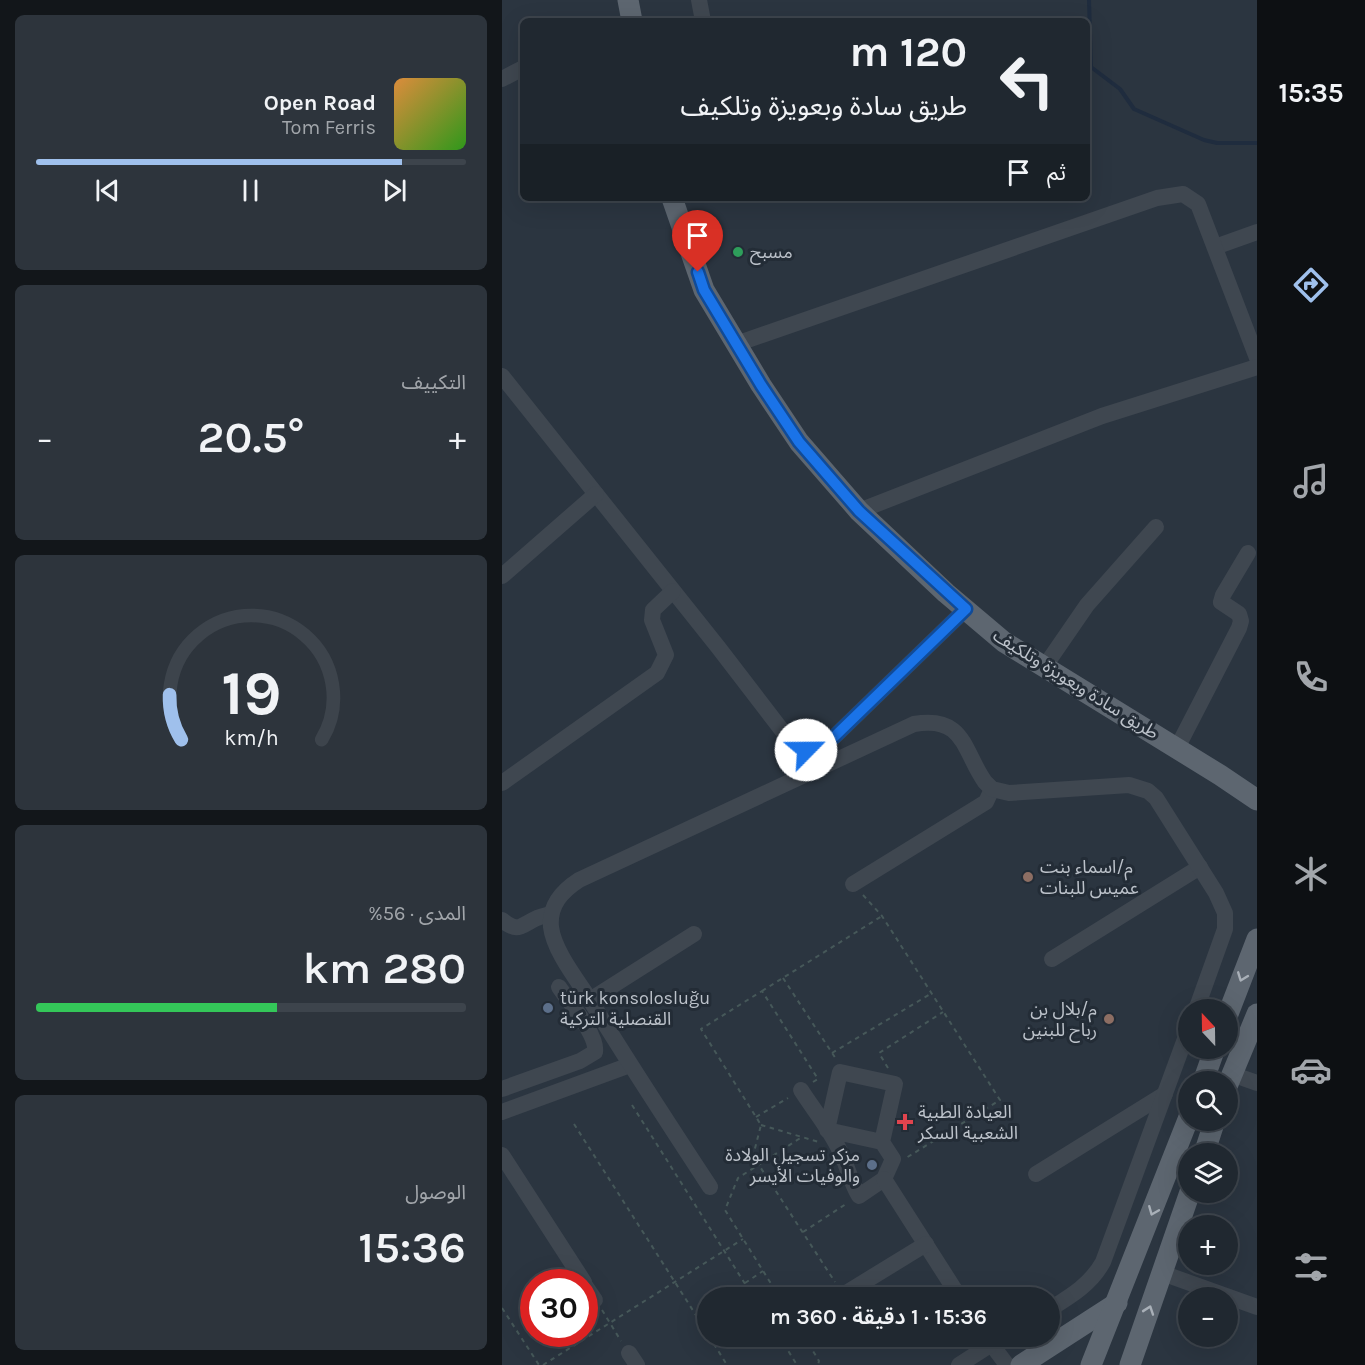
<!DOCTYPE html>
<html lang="ar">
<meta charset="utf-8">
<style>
:root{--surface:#202830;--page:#2d343c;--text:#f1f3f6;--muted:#a2a6ab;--line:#3d444c;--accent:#9fc0ec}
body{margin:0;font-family:Karla,"Noto Sans Arabic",sans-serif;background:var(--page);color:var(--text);direction:rtl;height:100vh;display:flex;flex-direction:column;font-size:22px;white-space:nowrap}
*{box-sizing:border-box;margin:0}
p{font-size:20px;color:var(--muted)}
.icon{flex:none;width:33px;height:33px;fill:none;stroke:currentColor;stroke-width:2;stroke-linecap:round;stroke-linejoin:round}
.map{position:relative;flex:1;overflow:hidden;direction:ltr}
.details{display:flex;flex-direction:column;gap:15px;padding:15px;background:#12161a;width:502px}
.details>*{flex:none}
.guide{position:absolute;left:18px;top:18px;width:570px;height:183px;border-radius:9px;box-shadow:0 6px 24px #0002,0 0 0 2px var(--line);direction:rtl;background:#202830;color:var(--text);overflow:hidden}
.needle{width:39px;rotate:338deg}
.buttons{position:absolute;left:676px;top:999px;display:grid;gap:12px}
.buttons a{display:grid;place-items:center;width:60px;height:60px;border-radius:50%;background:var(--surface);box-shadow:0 6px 24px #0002,0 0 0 2px var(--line);font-size:30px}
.speed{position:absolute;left:18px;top:1269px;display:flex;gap:12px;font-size:30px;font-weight:700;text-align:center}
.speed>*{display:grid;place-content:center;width:78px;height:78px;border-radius:50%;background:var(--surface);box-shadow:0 6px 24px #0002,0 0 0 2px var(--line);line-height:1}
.speed .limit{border:9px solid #d22;background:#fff;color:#111}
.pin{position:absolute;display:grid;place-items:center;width:51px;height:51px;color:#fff;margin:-62px -26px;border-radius:50% 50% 50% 0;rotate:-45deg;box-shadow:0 0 6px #0007}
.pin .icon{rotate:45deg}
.me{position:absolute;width:66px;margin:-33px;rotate:67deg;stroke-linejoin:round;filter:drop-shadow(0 0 4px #0008)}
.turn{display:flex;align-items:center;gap:21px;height:126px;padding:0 24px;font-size:27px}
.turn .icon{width:78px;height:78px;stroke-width:2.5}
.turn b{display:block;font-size:42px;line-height:51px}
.then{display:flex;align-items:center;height:57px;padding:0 24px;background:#0003;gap:12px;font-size:22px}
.big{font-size:45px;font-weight:600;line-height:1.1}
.details .widget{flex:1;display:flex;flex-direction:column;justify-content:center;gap:9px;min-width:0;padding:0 21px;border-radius:9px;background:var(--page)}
.details .dial{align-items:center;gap:0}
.dial svg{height:156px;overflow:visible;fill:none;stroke:var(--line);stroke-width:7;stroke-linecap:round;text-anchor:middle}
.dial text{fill:var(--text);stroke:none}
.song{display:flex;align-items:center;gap:18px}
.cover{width:72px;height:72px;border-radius:9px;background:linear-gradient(135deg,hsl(30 70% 55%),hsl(110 70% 35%))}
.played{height:6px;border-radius:3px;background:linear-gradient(90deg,var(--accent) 85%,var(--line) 85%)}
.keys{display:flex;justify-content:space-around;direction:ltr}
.heat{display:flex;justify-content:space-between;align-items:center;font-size:33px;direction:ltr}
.charge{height:9px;border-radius:4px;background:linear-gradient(90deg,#34c759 56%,var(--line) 0)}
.trip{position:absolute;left:195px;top:1287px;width:363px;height:60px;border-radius:30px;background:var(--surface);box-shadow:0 6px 24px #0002,0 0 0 2px var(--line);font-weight:600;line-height:60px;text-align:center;direction:rtl}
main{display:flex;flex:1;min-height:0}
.tabs{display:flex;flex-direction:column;width:108px;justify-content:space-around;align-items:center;background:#0d1013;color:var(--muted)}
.tabs .icon{width:42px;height:42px}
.tabs .active{color:var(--accent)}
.tabs b{font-size:27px;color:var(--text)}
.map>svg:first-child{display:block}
</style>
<main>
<nav class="tabs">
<b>15:35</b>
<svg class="icon active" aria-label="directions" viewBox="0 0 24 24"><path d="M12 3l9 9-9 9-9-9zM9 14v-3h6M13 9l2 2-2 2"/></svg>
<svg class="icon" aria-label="music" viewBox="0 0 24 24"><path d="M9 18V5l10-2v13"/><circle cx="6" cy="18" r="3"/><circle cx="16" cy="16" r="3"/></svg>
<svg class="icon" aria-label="phone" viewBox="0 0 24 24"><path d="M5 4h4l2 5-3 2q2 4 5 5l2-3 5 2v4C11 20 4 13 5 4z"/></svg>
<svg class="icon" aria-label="climate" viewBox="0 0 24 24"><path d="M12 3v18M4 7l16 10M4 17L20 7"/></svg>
<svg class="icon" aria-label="car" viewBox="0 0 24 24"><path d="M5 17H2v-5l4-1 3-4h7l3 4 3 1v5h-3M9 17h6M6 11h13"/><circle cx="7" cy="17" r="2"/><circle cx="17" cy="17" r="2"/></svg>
<svg class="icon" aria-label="filters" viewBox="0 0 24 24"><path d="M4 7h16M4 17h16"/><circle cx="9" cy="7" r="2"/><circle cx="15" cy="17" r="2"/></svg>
</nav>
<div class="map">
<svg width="755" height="1365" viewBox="0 0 755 1365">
<rect width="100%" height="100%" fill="#2b3540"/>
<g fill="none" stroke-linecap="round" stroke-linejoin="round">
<path stroke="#1f2c3e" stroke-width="4" d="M587,0L589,67L618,89L632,109L702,140L715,143H755"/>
<g stroke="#465859" stroke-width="2" stroke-dasharray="4.5 4.5" stroke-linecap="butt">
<path d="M361,895L380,916L498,1100L404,1158"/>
<path d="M281,978L334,1059"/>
<path d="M260,991L380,916"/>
<path d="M330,1053L430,993"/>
<path d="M386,1068L377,1053L441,1012"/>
<path d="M311,1082L316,1079L260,991L199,1029L259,1125L251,1156L333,1282"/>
<path d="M130,1105L252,1298"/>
<path d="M254,1117L286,1098"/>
<path d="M72,1124L206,1334"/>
<path d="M259,1125L317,1142"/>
<path d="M301,1232L344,1204"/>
<path d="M243,1283L261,1271"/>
<path d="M278,1298L223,1210L236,1178L300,1137"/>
<path d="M0,1308L37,1365"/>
<path d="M100,1310L119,1341"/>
<path d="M207,1336L225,1365"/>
<path d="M277,1336L295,1365"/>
<path d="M302,1336L317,1361L316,1365"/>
<path d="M41,1365L241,1239"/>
</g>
<g stroke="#3f4750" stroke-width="16">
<path d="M197,0L201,21"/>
<path d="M0,79L21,68"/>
<path d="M713,247L755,232"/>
<path d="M234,344L655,198L681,194L696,204L755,358"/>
<path d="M0,376L216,647L292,746L304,749L332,737L464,609"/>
<path d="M357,511L600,416L755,367"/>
<path d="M0,576L94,494"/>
<path d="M543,666L585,605L654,527"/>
<path d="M675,748L737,628L739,621L737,614L719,602L721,595L746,553"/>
<path d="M0,783L155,673L164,655L150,620L151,610L171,591"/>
<path d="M351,884L484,802L490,789"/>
<path d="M0,920C17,934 19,925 35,918C40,916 45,915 49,914"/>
<path d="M550,959L698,867"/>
<path d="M88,1000L192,934"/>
<path d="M731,1071L738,1077L755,1083"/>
<path d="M0,1089L78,1061L93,1052C96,1035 67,1002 57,987"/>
<path d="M299,1090C311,1109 327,1128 337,1149C345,1164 348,1181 357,1196L382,1179L391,1159L380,1142L325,1130L338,1072L393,1084L380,1142"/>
<path d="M0,1112L128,1065"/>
<path d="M0,1155L82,1282"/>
<path d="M534,1174L663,1094"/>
<path d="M382,1179L458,1298"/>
<path d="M208,1187C168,1126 128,1065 90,1003C77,982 52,952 49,927C47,905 60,891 77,880L412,724C463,715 461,751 483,782L490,789L507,793L627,785L646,791L654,798L714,893L723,913V929L694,1010"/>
<path d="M660,1273L755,1307"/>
<path d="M82,1284L93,1300"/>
<path d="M336,1298L424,1244"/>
<path d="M548,1309C569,1296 589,1284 601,1262L687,1028"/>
<path d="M484,1337L505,1365"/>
<path d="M127,1353L135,1365"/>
<path d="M457,1365L502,1336"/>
</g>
<g stroke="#5d6670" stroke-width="21">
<path d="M126,0L130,21"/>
<path d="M170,198L202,290L259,385L297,442L357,511L444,593L502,642L718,775L755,800"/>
<path d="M726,1014L755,939"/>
<path d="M701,1082L713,1048"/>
<path d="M726,1084L755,1014"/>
<path d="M702,1154L713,1120"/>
<path d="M519,1365L615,1303"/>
<path d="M589,1365L687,1117"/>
<path d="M628,1365L688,1192"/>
</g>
</g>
<defs><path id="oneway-chevron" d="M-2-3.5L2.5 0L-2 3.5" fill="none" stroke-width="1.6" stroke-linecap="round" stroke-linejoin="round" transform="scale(1.5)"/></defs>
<g stroke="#a9b0b8">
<use href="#oneway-chevron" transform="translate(740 977) rotate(111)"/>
<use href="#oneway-chevron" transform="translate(651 1211) rotate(112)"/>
<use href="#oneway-chevron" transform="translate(647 1310) rotate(-71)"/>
</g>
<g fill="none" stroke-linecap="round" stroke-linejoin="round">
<g stroke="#114b97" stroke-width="15">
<path id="route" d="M196,272L202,290L259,385L297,442L357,511L464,609L332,737L304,750"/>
</g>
<use href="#route" stroke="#1a73e8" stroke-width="10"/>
</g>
<circle fill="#2e9e5b" stroke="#232c36" stroke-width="2" cx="236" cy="252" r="6"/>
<g fill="#8d6e63" stroke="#232c36" stroke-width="2">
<circle cx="526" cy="877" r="6"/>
<circle cx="607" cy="1019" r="6"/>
</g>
<g fill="#5c6f8a" stroke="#232c36" stroke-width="2">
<circle cx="46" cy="1008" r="6"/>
<circle cx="370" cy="1165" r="6"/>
</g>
<path fill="#e0444e" stroke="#232c36" stroke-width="2" d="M400 1113h6v6h6v6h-6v6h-6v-6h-6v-6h6z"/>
<g text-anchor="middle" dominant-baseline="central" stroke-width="6" stroke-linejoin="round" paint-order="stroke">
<g font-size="18" fill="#bcc2ca" stroke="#232c36" text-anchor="start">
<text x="248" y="252">مسبح</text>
<text x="538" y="867">م/اسماء بنت<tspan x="538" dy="21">عميس للبنات</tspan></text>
<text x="58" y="998">türk konsolosluğu<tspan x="58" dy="21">القنصلية التركية</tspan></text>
<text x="595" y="1009" text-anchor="end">م/بلال بن<tspan x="595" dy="21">رباح للبنين</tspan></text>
<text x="416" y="1112">العيادة الطبية<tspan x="416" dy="21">الشعبية السكر</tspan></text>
<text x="358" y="1155" text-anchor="end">مزكر تسجيل الولادة<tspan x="358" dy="21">والوفيات الأيسر</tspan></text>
</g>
<g font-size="18" fill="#bcc2ca" stroke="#232c36">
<text transform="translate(574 684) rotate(32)">طريق سادة وبعويزة وتلكيف</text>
</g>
</g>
</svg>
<div class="buttons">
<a><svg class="needle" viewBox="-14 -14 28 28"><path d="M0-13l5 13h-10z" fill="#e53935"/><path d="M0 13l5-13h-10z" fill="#a2a6ab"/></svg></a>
<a><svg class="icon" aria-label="search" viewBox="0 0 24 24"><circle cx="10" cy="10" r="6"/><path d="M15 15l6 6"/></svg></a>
<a><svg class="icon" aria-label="layers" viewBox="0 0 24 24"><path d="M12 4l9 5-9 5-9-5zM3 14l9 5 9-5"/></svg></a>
<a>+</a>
<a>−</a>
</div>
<div class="speed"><div class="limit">30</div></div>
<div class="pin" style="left:196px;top:272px;background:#d93025"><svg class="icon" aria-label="arrive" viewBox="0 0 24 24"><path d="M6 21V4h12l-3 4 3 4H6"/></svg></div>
<svg class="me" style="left:304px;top:750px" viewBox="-20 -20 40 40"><circle r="19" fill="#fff"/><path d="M0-13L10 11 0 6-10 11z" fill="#1a73e8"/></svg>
<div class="trip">15:36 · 1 دقيقة · 360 m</div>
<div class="guide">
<div class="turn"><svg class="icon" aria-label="left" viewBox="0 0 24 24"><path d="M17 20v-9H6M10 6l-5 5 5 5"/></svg><div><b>120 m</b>طريق سادة وبعويزة وتلكيف</div></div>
<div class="then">ثم<svg class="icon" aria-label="arrive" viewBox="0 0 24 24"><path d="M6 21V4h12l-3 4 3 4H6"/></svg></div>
</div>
</div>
<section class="details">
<div class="widget">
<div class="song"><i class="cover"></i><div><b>Open Road</b><p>Tom Ferris</p></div></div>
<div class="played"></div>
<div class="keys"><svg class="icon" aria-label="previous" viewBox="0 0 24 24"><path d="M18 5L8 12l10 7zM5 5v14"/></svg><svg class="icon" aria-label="pause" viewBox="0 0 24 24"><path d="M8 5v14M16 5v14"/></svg><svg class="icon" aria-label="next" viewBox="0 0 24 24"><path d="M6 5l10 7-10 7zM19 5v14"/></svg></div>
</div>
<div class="widget"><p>التكييف</p>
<div class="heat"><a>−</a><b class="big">20.5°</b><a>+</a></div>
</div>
<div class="widget dial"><svg viewBox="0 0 100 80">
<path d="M14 69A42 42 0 1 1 86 69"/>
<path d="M14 69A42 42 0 0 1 8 46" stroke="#9fc0ec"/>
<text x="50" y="56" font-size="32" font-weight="700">19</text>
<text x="50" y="72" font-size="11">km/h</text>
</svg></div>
<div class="widget"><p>المدى · 56%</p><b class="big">280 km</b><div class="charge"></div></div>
<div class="widget"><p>الوصول</p><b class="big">15:36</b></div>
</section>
</main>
